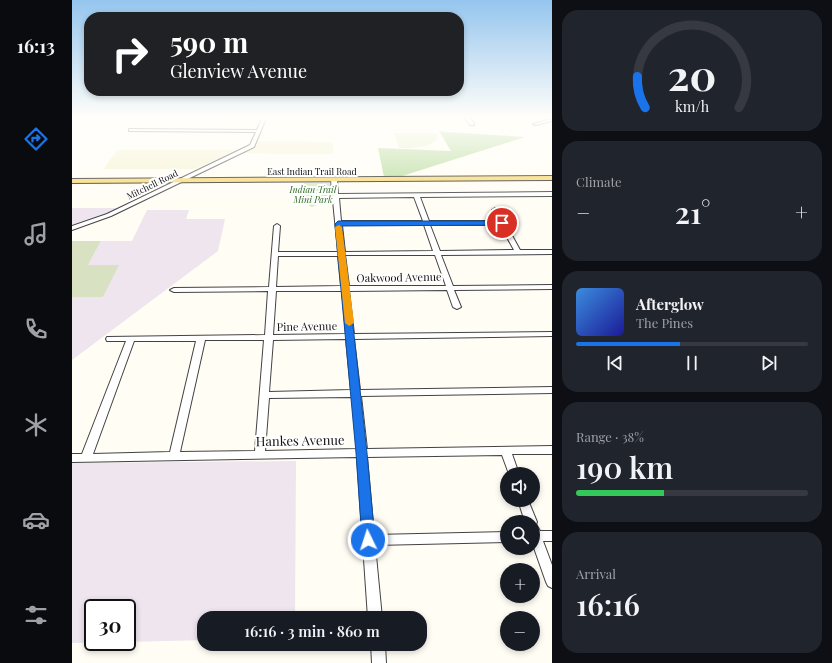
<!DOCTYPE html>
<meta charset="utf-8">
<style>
:root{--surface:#171b24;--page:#20242c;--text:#f1f3f6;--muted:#9ea1a6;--line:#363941;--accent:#1a73e8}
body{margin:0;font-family:"Playfair Display",serif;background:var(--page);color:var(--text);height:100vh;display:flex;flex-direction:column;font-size:15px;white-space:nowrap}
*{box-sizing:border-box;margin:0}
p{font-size:13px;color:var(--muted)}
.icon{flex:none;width:22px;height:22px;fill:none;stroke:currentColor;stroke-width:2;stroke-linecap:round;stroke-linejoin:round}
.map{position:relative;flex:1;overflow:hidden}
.details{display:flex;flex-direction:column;gap:10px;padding:10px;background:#0d0f14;width:280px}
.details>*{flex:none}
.guide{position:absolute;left:12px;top:12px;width:380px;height:84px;border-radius:16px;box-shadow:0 2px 6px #0003;background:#202124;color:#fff;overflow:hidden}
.buttons{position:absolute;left:428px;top:467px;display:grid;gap:8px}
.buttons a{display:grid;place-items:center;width:40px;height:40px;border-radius:50%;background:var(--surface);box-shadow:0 2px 6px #0003;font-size:20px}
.speed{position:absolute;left:12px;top:599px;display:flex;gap:8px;font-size:20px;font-weight:700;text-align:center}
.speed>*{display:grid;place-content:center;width:52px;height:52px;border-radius:50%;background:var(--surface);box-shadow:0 2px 6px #0003;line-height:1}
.speed .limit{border:2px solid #111;border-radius:6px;background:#fff;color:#111}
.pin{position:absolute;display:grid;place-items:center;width:34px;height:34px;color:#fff;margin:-17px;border:2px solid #fff;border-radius:50%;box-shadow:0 1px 4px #0007}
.me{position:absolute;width:44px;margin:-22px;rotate:356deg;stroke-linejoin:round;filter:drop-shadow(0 0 3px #0008)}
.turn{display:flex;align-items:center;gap:14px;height:84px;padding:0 20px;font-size:18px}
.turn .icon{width:52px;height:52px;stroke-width:2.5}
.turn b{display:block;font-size:28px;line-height:34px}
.big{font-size:30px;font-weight:600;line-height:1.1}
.details .card{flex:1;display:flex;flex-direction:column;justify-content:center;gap:6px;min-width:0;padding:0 14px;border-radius:16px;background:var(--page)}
.details .dial{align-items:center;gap:0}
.dial svg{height:104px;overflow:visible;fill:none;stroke:var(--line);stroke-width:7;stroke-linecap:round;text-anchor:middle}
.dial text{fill:var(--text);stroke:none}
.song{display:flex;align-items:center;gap:12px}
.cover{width:48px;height:48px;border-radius:6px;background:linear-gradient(135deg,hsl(210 70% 55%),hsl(240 70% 35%))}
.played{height:4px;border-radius:2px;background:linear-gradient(90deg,var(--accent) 45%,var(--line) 45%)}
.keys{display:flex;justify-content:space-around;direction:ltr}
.heat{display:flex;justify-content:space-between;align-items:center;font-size:22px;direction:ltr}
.charge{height:6px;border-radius:3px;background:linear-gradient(90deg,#34c759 38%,var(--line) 0)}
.trip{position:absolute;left:125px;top:611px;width:230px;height:40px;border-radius:16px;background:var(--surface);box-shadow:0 2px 6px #0003;font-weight:600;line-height:40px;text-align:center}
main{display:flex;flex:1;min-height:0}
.menu{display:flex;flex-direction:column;width:72px;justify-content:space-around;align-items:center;background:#090b0e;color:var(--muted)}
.menu .icon{width:28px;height:28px}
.menu .on{color:var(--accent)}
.menu b{font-size:18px;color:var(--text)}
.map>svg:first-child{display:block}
</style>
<main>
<nav class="menu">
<b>16:13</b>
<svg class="icon on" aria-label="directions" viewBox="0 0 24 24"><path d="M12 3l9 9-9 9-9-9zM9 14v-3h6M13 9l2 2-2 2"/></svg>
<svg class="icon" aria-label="music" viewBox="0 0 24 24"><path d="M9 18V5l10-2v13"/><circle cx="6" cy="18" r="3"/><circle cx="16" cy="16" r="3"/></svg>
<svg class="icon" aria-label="phone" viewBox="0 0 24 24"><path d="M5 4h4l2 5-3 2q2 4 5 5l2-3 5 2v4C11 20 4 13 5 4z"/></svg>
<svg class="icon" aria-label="climate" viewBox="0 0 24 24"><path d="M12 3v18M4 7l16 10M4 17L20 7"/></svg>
<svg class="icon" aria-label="car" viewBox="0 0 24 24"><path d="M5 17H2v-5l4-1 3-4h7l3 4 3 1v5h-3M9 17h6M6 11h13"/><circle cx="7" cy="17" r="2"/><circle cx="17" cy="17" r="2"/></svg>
<svg class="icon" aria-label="filters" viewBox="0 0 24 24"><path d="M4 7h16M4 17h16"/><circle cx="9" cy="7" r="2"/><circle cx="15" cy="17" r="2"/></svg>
</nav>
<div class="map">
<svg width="480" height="663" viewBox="0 0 480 663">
<rect width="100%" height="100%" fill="#fffdf4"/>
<g fill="#eee5ee">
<path d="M5,116H189H144L141,122H0Z"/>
<path d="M0,208H48L31,216L0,227Z"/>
<path d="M75,210H117L114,219H153L146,251L0,360V297H31L46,265H16L29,241H60Z"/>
<path d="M224,461L223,618H132V640L55,642V608H21V642H46L0,643V463Z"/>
</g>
<g fill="#f5f3d3">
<path d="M184,141L261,142V154L168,153L180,148Z"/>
<path d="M45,150H161L148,158L123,169H32Z"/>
</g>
<path fill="#d4eabd" d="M229,183H259L261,198L240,207L228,201Z"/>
<path fill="#b7db9c" d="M367,131L375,132L453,137L327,177H312L306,148L379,151Z"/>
<path fill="#d8e2c3" d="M0,241H29L16,265H47L31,297H0Z"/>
<path fill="#e5f1ce" d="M322,133H365L366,138C358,149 339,148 327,148Z"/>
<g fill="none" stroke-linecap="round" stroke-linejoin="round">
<g stroke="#434343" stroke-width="2">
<g id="minor">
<path d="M191,116H195L182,147L39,216L0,230V226L35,214L178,145L184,132L59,131H57V129L185,130Z"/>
<path d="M391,116H395L402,123V125H398Z"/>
<path d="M480,119V121L463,125L461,124Z"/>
<path d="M262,178L265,180L266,194L480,192V196L348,197L357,221H426L420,210L423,208L426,210L448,250H480V254L369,255L381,286L480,285V289L382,290L389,307L385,309L381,307L375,290L277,291L282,334L480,332V336L282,339L288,390L480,387V393L289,396L295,449L480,446V454H440L447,474H437L430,455L295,457L302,535L435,532V542L303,545L310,618H296L285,457L0,462V454H10L54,341H35L34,339L35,337L193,335L196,291L102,292L98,290L102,288L197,287L202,226L205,224L208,226L206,252H266L259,180ZM342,197L351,221H269L267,198ZM270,225H352L361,251L273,252ZM358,225H428L442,250L368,251ZM273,255H363L374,286H277ZM206,256H266L269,286L204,287ZM204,291H270L274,334L201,335ZM274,339L279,390L197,392L201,340ZM133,340H192L183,451L108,452ZM62,341H124L98,452L21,454ZM280,397L285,449L193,451L197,398Z"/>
<path d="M446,500H456L465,522L464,524L468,531H480V541H471L480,565V588L476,586L474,582L461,545V522H453Z"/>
<path d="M299,644H313L314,663H300Z"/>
</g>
</g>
<g stroke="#212121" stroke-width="2">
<path id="major" d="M480,176V180L0,183V179Z"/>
</g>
<use href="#minor" fill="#fff" fill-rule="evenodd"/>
<use href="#major" fill="#f7d76b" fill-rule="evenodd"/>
</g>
<linearGradient id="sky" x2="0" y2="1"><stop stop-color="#95c5ee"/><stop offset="0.56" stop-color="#fffefa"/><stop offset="1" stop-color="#fffefa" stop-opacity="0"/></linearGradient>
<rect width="480" height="209" fill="url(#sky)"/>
<path fill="#1a73e8" stroke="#114b97" d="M266,221H430L433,223L430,225L270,226L295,453L303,540L301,544L296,546L292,544L290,540L284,453L263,224Z"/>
<path fill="#f59e0b" d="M267,225L270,227L282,323L277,326L273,323L263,227Z"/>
<g text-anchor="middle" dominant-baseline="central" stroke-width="4" stroke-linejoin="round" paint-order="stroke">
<g font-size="9" fill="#101010" stroke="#fff">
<text x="240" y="171">East Indian Trail Road</text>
<text transform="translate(80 184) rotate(-26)">Mitchell Road</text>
</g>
<g font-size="9" font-style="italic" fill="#2e6920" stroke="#fff">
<text x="241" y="189">Indian Trail<tspan x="241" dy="10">Mini Park</tspan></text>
</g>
<g font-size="11" fill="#101010" stroke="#fff">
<text transform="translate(327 277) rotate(-1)">Oakwood Avenue</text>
<text transform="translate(235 326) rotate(-1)">Pine Avenue</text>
</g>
<g font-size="13" fill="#101010" stroke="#fff">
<text transform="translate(228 440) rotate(-1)">Hankes Avenue</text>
</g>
</g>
</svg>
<div class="buttons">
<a><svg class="icon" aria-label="sound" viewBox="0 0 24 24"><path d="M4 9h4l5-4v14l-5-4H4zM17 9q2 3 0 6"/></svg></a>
<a><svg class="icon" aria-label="search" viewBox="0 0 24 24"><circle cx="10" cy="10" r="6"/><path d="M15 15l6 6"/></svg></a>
<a>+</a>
<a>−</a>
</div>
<div class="speed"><div class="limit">30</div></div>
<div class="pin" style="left:430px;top:223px;background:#d93025"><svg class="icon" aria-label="arrive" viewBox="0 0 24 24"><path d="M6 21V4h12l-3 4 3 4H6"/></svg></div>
<svg class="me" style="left:296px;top:540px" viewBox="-20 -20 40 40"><circle r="17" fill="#1a73e8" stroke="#fff" stroke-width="3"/><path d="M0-11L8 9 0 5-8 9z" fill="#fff"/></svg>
<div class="trip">16:16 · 3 min · 860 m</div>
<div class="guide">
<div class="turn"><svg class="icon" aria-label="right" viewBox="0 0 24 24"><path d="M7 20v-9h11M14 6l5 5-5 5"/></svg><div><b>590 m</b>Glenview Avenue</div></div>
</div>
</div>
<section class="details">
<div class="card dial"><svg viewBox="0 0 100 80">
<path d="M14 69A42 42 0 1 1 86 69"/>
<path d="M14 69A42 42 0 0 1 8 45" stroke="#1a73e8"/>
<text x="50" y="56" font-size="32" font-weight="700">20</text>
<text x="50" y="72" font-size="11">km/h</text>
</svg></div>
<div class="card"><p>Climate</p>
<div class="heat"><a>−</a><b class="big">21°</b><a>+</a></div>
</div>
<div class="card">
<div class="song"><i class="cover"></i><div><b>Afterglow</b><p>The Pines</p></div></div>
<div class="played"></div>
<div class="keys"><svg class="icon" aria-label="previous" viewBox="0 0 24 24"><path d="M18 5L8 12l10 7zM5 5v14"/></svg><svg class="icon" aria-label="pause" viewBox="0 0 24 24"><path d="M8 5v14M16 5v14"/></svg><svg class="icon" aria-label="next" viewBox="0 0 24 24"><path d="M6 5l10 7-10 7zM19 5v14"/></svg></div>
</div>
<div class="card"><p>Range · 38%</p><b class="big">190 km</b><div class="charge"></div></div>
<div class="card"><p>Arrival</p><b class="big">16:16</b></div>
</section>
</main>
